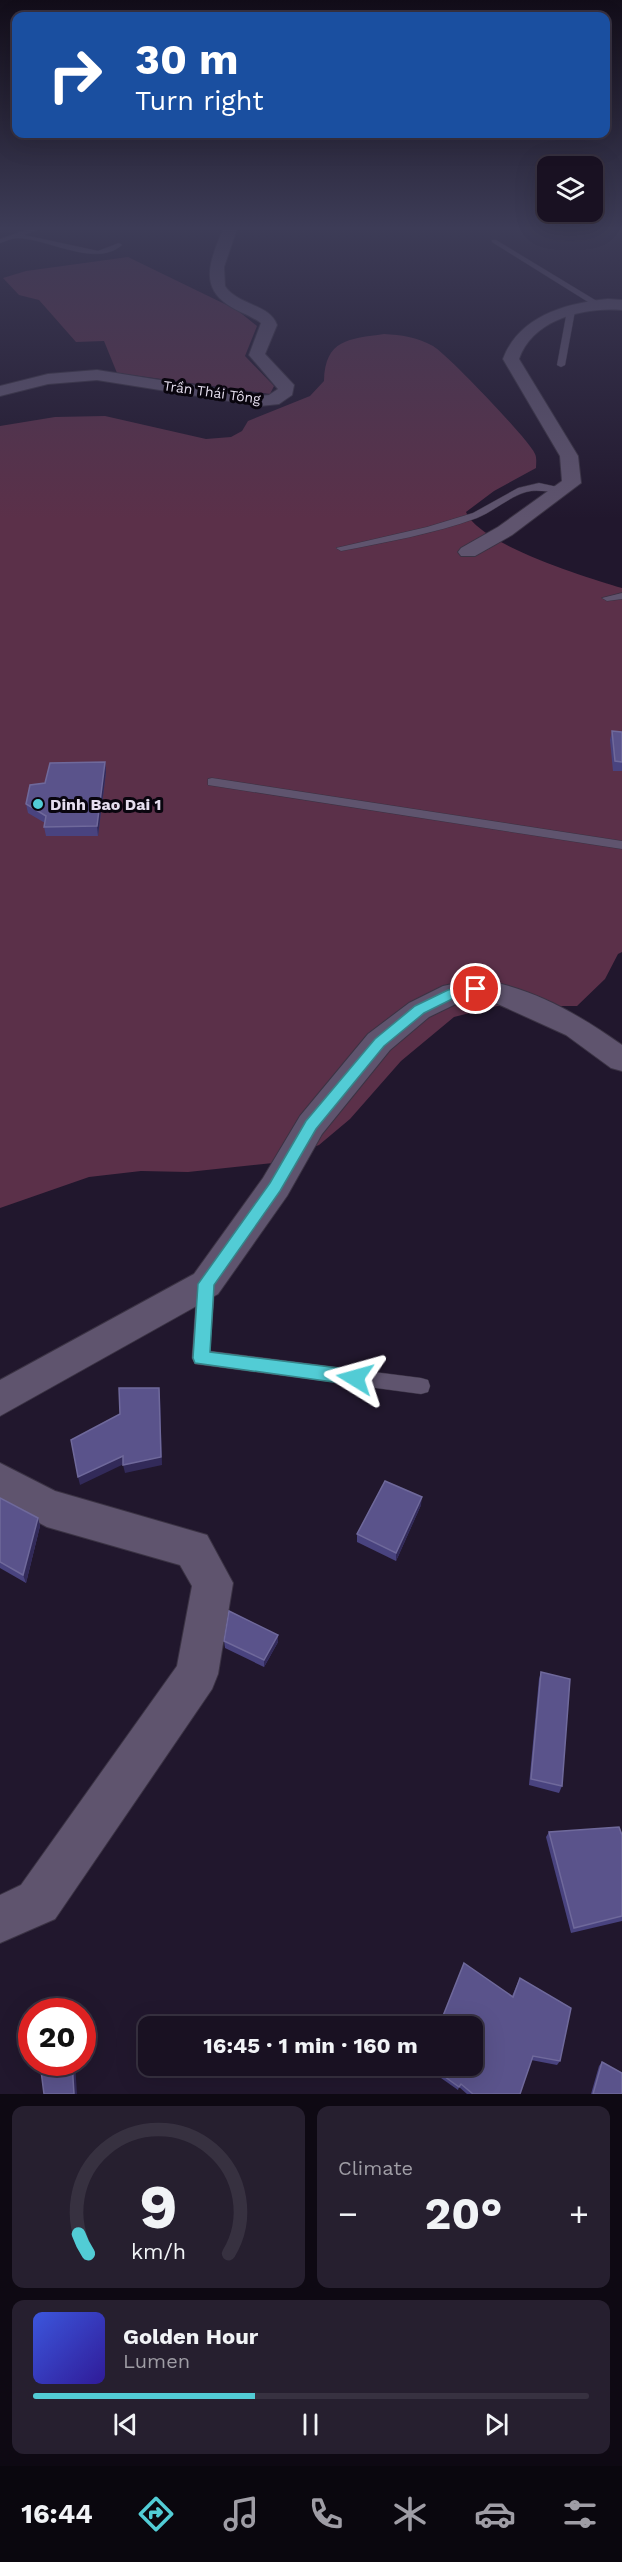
<!DOCTYPE html>
<meta charset="utf-8">
<style>
:root{--surface:#191122;--page:#261f2f;--text:#f1f3f6;--muted:#9f9da5;--line:#373140;--accent:#52ccd5}
body{margin:0;font-family:"Work Sans",sans-serif;background:var(--page);color:var(--text);height:100vh;display:flex;flex-direction:column;font-size:22px;white-space:nowrap}
*{box-sizing:border-box;margin:0}
p{font-size:20px;color:var(--muted)}
.icon{flex:none;width:33px;height:33px;fill:none;stroke:currentColor;stroke-width:2;stroke-linecap:round;stroke-linejoin:round}
.map{position:relative;height:2094px;overflow:hidden}
.side{display:flex;flex-direction:column;gap:12px;padding:12px;background:#0e0913;flex:1}
.side>*{flex:none}
.top-card{position:absolute;left:12px;top:12px;width:598px;height:126px;border-radius:12px;box-shadow:0 6px 24px #0002,0 0 0 2px var(--line);background:#1a4fa0;color:#fff;overflow:hidden}
.buttons{position:absolute;left:537px;top:156px;display:grid;gap:12px}
.buttons a{display:grid;place-items:center;width:66px;height:66px;border-radius:12px;background:var(--surface);box-shadow:0 6px 24px #0002,0 0 0 2px var(--line);font-size:30px}
.speed{position:absolute;left:18px;top:1998px;display:flex;gap:12px;font-size:30px;font-weight:700;text-align:center}
.speed>*{display:grid;place-content:center;width:78px;height:78px;border-radius:50%;background:var(--surface);box-shadow:0 6px 24px #0002,0 0 0 2px var(--line);line-height:1}
.speed .limit{border:9px solid #d22;background:#fff;color:#111}
.pin{position:absolute;display:grid;place-items:center;width:51px;height:51px;color:#fff;margin:-26px;border:3px solid #fff;border-radius:50%;box-shadow:0 2px 6px #0007}
.me{position:absolute;width:66px;margin:-33px;rotate:278deg;stroke-linejoin:round;filter:drop-shadow(0 0 4px #0008)}
.turn{display:flex;align-items:center;gap:21px;height:126px;padding:0 24px;font-size:27px}
.turn .icon{width:78px;height:78px;stroke-width:2.5}
.turn b{display:block;font-size:42px;line-height:51px}
.big{font-size:45px;font-weight:700;line-height:1.1}
.side .widget{flex:1;display:flex;flex-direction:column;justify-content:center;gap:9px;min-width:0;padding:0 21px;border-radius:12px;background:var(--page)}
.side .dial{align-items:center;gap:0}
.dial svg{height:156px;overflow:visible;fill:none;stroke:var(--line);stroke-width:7;stroke-linecap:round;text-anchor:middle}
.dial text{fill:var(--text);stroke:none}
.song{display:flex;align-items:center;gap:18px}
.cover{width:72px;height:72px;border-radius:9px;background:linear-gradient(135deg,hsl(230 70% 55%),hsl(250 70% 35%))}
.played{height:6px;border-radius:3px;background:linear-gradient(90deg,var(--accent) 40%,var(--line) 40%)}
.keys{display:flex;justify-content:space-around;direction:ltr}
.heat{display:flex;justify-content:space-between;align-items:center;font-size:33px;direction:ltr}
.side .tiles{flex:1;display:grid;gap:12px;grid-template-columns:1fr 1fr}
.widget:last-child{grid-column:span 2}
.trip{position:absolute;left:138px;top:2016px;width:345px;height:60px;border-radius:12px;background:var(--surface);box-shadow:0 6px 24px #0002,0 0 0 2px var(--line);font-weight:700;line-height:60px;text-align:center}
.menu{display:flex;height:96px;justify-content:space-around;align-items:center;background:#0a070e;color:var(--muted)}
.menu .icon{width:42px;height:42px}
.menu .on{color:var(--accent)}
.menu b{font-size:27px;color:var(--text)}
.map>svg:first-child{display:block}
</style>
<div class="map">
<svg width="622" height="2094" viewBox="0 0 622 2094">
<rect width="100%" height="100%" fill="#21172d"/>
<g fill="#5b3049">
<path d="M128,257L237,310L257,326L245,356L274,386L270,394L117,373L104,341L76,342L39,300L19,295L3,278L26,271Z"/>
<path d="M384,334C401,335 417,337 433,346C447,354 531,442 535,454C537,458 536,464 536,468L494,491L466,512C480,545 586,577 622,588V952L618,954L605,979L577,1006H497L454,1017L401,1061L350,1119L319,1145L273,1163L188,1172L141,1171L89,1177L0,1208V426L55,417L105,416L206,439L231,437L242,431L248,421L310,396L324,381C325,339 349,339 384,334Z"/>
</g>
<g fill="none" stroke-linecap="round" stroke-linejoin="round">
<g stroke="#3b3344" stroke-width="1">
<g id="lane">
<path d="M38,226H48L24,235L98,251L119,243L122,245C96,268 49,239 18,238C12,238 6,241 0,243V239Z"/>
<path d="M492,240H496L600,303L593,305L492,242Z"/>
<path d="M571,309L575,311L565,365L561,367L557,365L567,311Z"/>
<path d="M539,483L567,489C558,495 539,488 526,492C509,497 494,511 477,518C433,534 387,542 341,551L336,548L427,527L473,513L518,488Z"/>
<path d="M622,593V599L607,601L602,598Z"/>
<path d="M212,778L622,841V849L208,785V779Z"/>
<path d="M206,1277L212,1279L215,1284L210,1351L421,1378L428,1380L430,1386L428,1392L421,1394L195,1364L192,1358L197,1284L200,1279Z"/>
</g>
</g>
<g stroke="#3b3344" stroke-width="2">
<g id="street">
<path d="M224,226H238L224,267L225,286C237,305 270,304 277,325L265,354L294,385L292,395L279,404L260,406L97,380L48,384L0,396V386L48,374L97,370L260,396L269,395L278,389L249,355L261,323C250,315 238,312 228,305C196,284 214,254 224,226Z"/>
<path d="M608,299L622,300V310C584,307 533,319 519,359L578,456L581,483L512,535L475,556H461L458,552L461,548L498,527L562,481L560,456L503,359C519,316 566,303 608,299Z"/>
<path d="M476,979C530,986 578,1014 622,1045V1071L611,1068L566,1035L491,1001L476,999L460,1002L429,1017L390,1050L322,1134L287,1196L218,1294L0,1416V1380L194,1274L263,1178L300,1116L368,1034L409,1003L443,986Z"/>
<path d="M0,1463L55,1491L207,1535L233,1583L218,1674L212,1689L55,1919L0,1943V1895L21,1885L177,1666L192,1586L180,1565L47,1527L0,1502Z"/>
</g>
</g>
<use href="#lane" fill="#5f546e" fill-rule="evenodd"/>
<use href="#street" fill="#5f546e" fill-rule="evenodd"/>
</g>
<g fill="#49437f">
<path d="M612,731L622,732V771H613L610,740Z"/>
<path d="M105,762L106,772L98,836H46L44,827L45,823L28,813L26,804L45,783Z"/>
<path d="M0,1498L38,1518L40,1526L26,1583L0,1568Z"/>
<path d="M421,1505L396,1561L357,1542V1534Z"/>
<path d="M224,1641L278,1642L264,1667L225,1648Z"/>
<path d="M541,1672L562,1786L559,1793L529,1785L539,1679Z"/>
<path d="M549,1832L622,1835V1921L571,1933L546,1837Z"/>
<path d="M520,1978L560,2061L557,2065L531,2060L520,2094H467L459,2087L458,2090L424,2066H472L512,1996Z"/>
<path d="M602,2062L622,2094H591L599,2066Z"/>
</g>
<g fill="#322a59">
<path d="M105,762L106,772L98,836L97,826Z"/>
<path d="M159,1388L160,1397L162,1465L125,1473L123,1465Z"/>
<path d="M123,1456L124,1464L80,1485L78,1477Z"/>
<path d="M422,1497L421,1505L396,1561V1553Z"/>
<path d="M38,1518L40,1526L26,1583L23,1575Z"/>
<path d="M278,1635V1642L264,1667V1660Z"/>
<path d="M72,2062H75L77,2094H74Z"/>
</g>
<g fill="#5a538b" stroke="#6f699b" stroke-width="1.5">
<path d="M612,731L622,732V762L615,761Z"/>
<path d="M105,762L97,826L44,827L46,816L26,804L30,785L45,783L50,763Z"/>
<path d="M119,1388H159L161,1457L123,1465V1456L78,1477L71,1440L120,1414Z"/>
<path d="M385,1481L422,1497L396,1553L357,1534Z"/>
<path d="M0,1498L38,1518L23,1575L0,1562Z"/>
<path d="M229,1611L278,1635L264,1660L224,1641Z"/>
<path d="M541,1672L570,1679L562,1786L531,1779Z"/>
<path d="M619,1827L622,1835V1916L574,1928L549,1832Z"/>
<path d="M464,1963L513,1997L520,1978L571,2008L560,2061L533,2056L520,2094H473L461,2084L459,2087L430,2066H472V2026H439Z"/>
<path d="M42,2062H72L74,2094H44L40,2063Z"/>
<path d="M602,2062L622,2073V2094H593Z"/>
</g>
<linearGradient id="sky" x2="0" y2="1"><stop stop-color="#120d19"/><stop offset="0.44" stop-color="#3d3c57"/><stop offset="1" stop-color="#3d3c57" stop-opacity="0"/></linearGradient>
<rect width="622" height="519" fill="url(#sky)"/>
<path fill="#52ccd5" stroke="#35858a" stroke-width="1.5" d="M476,984L483,989L481,992L456,997L424,1013L384,1046L316,1129L280,1191L214,1285L210,1352L355,1370L361,1373L364,1378L361,1383L355,1385L195,1363L193,1358L198,1284L270,1183L306,1121L375,1039L415,1006L448,990Z"/>
<circle fill="#52ccd5" stroke="#09050e" stroke-width="2" cx="38" cy="804" r="6"/>
<g text-anchor="middle" dominant-baseline="central" stroke-width="6" stroke-linejoin="round" paint-order="stroke">
<g font-size="14" fill="#e5deee" stroke="#09050e">
<text transform="translate(212 392) rotate(8)">Trần Thái Tông</text>
</g>
<g font-size="16" font-weight="bold" fill="#e5deee" stroke="#09050e" text-anchor="start">
<text x="50" y="804">Dinh Bao Dai 1</text>
</g>
</g>
</svg>
<div class="buttons">
<a><svg class="icon" aria-label="layers" viewBox="0 0 24 24"><path d="M12 4l9 5-9 5-9-5zM3 14l9 5 9-5"/></svg></a>
</div>
<div class="speed"><div class="limit">20</div></div>
<div class="pin" style="left:476px;top:989px;background:#d93025"><svg class="icon" aria-label="arrive" viewBox="0 0 24 24"><path d="M6 21V4h12l-3 4 3 4H6"/></svg></div>
<svg class="me" style="left:355px;top:1378px" viewBox="-20 -20 40 40"><path d="M0-17L14 15 0 8-14 15z" fill="#52ccd5" stroke="#fff" stroke-width="4"/></svg>
<div class="trip">16:45 · 1 min · 160 m</div>
<div class="top-card">
<div class="turn"><svg class="icon" aria-label="right" viewBox="0 0 24 24"><path d="M7 20v-9h11M14 6l5 5-5 5"/></svg><div><b>30 m</b>Turn right</div></div>
</div>
</div>
<section class="side">
<div class="tiles">
<div class="widget dial"><svg viewBox="0 0 100 80">
<path d="M14 69A42 42 0 1 1 86 69"/>
<path d="M14 69A42 42 0 0 1 9 59" stroke="#52ccd5"/>
<text x="50" y="56" font-size="32" font-weight="700">9</text>
<text x="50" y="72" font-size="11">km/h</text>
</svg></div>
<div class="widget"><p>Climate</p>
<div class="heat"><a>−</a><b class="big">20°</b><a>+</a></div>
</div>
<div class="widget">
<div class="song"><i class="cover"></i><div><b>Golden Hour</b><p>Lumen</p></div></div>
<div class="played"></div>
<div class="keys"><svg class="icon" aria-label="previous" viewBox="0 0 24 24"><path d="M18 5L8 12l10 7zM5 5v14"/></svg><svg class="icon" aria-label="pause" viewBox="0 0 24 24"><path d="M8 5v14M16 5v14"/></svg><svg class="icon" aria-label="next" viewBox="0 0 24 24"><path d="M6 5l10 7-10 7zM19 5v14"/></svg></div>
</div>
</div>
</section>
<nav class="menu">
<b>16:44</b>
<svg class="icon on" aria-label="directions" viewBox="0 0 24 24"><path d="M12 3l9 9-9 9-9-9zM9 14v-3h6M13 9l2 2-2 2"/></svg>
<svg class="icon" aria-label="music" viewBox="0 0 24 24"><path d="M9 18V5l10-2v13"/><circle cx="6" cy="18" r="3"/><circle cx="16" cy="16" r="3"/></svg>
<svg class="icon" aria-label="phone" viewBox="0 0 24 24"><path d="M5 4h4l2 5-3 2q2 4 5 5l2-3 5 2v4C11 20 4 13 5 4z"/></svg>
<svg class="icon" aria-label="climate" viewBox="0 0 24 24"><path d="M12 3v18M4 7l16 10M4 17L20 7"/></svg>
<svg class="icon" aria-label="car" viewBox="0 0 24 24"><path d="M5 17H2v-5l4-1 3-4h7l3 4 3 1v5h-3M9 17h6M6 11h13"/><circle cx="7" cy="17" r="2"/><circle cx="17" cy="17" r="2"/></svg>
<svg class="icon" aria-label="filters" viewBox="0 0 24 24"><path d="M4 7h16M4 17h16"/><circle cx="9" cy="7" r="2"/><circle cx="15" cy="17" r="2"/></svg>
</nav>
